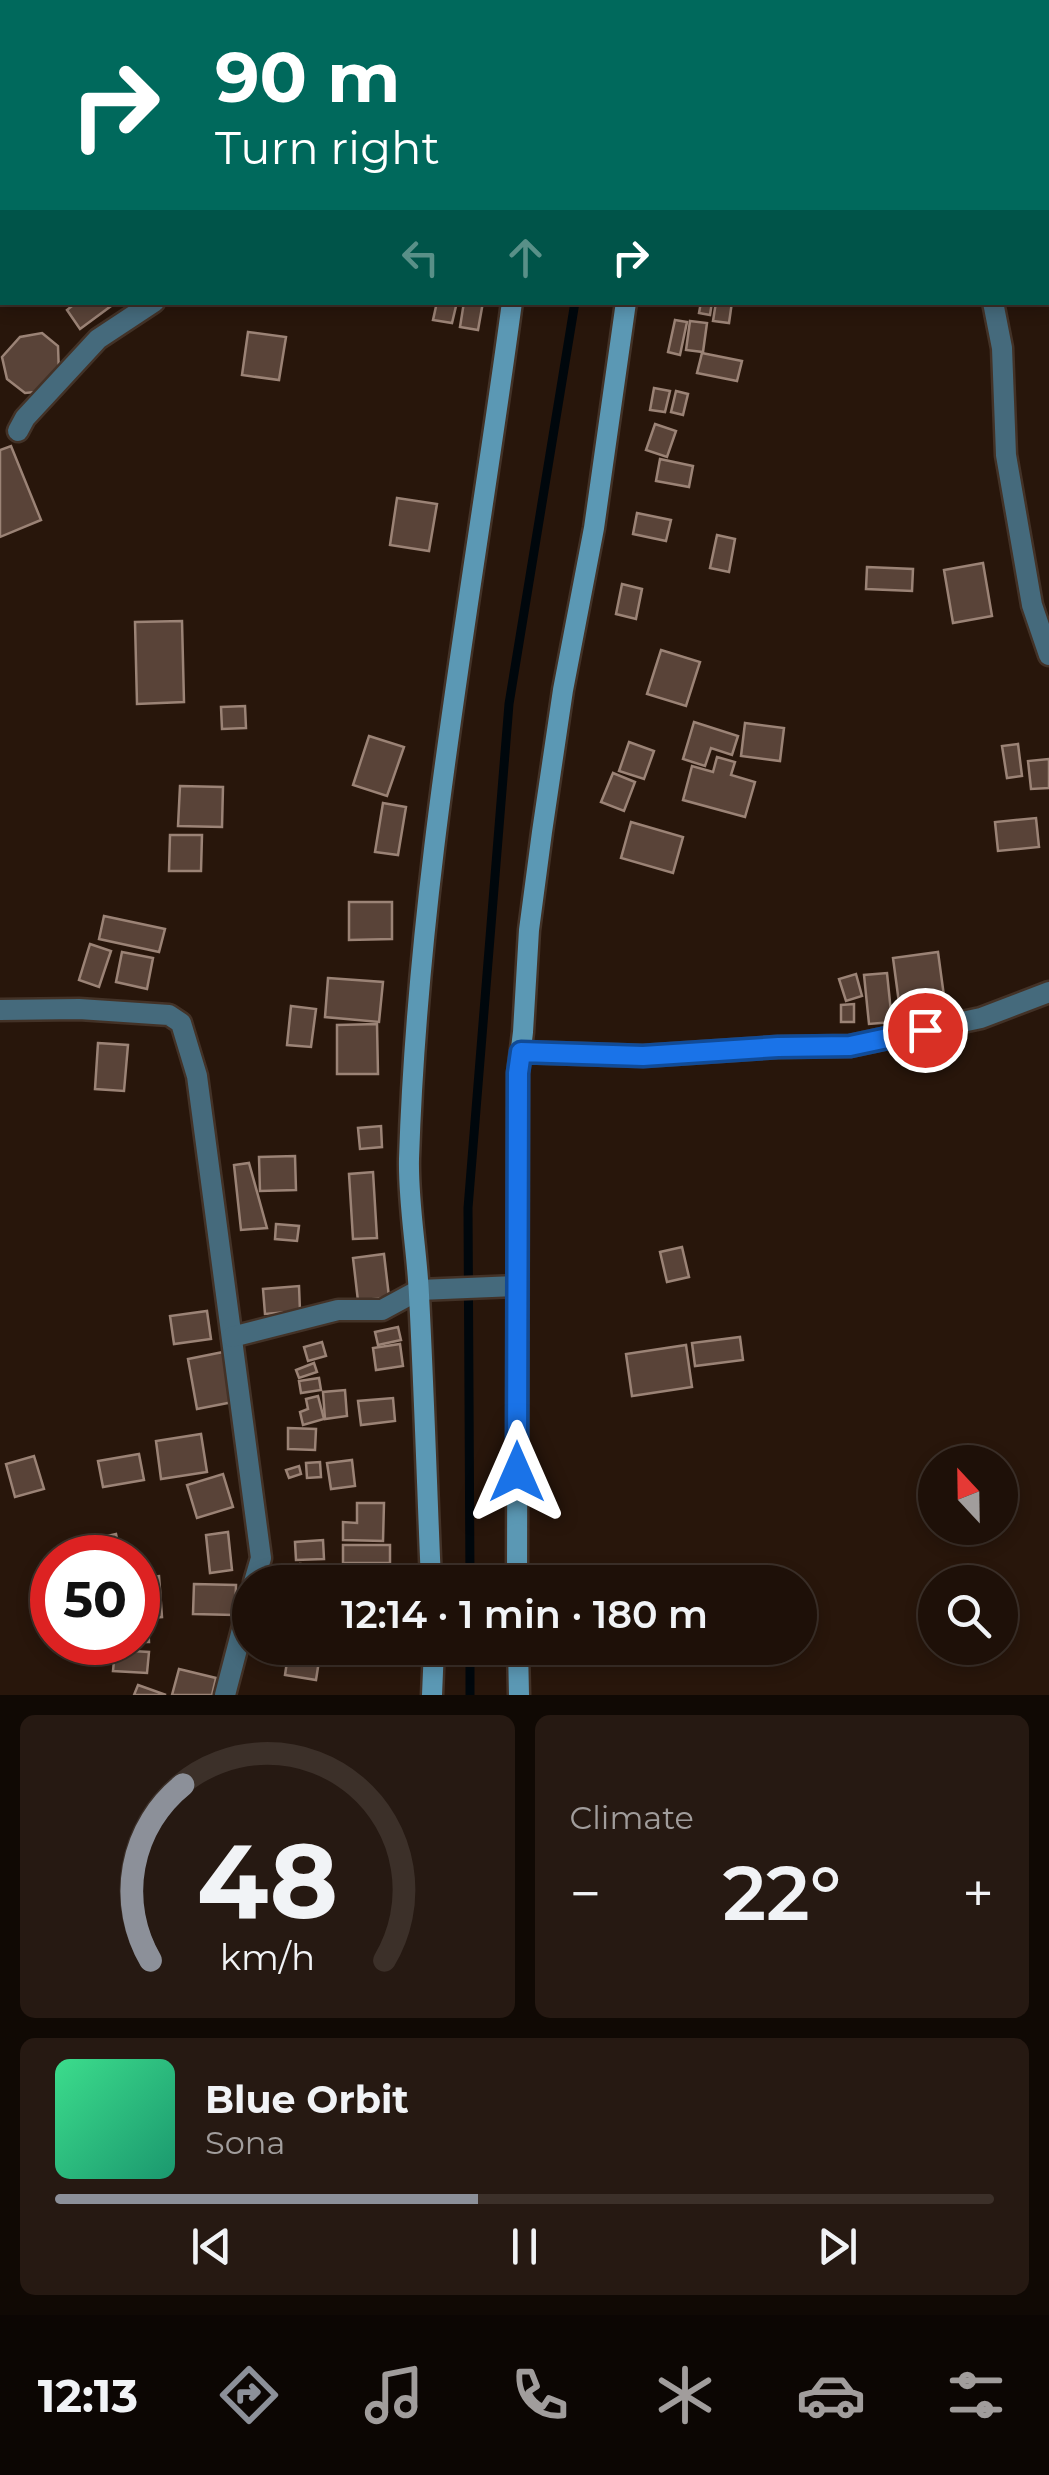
<!DOCTYPE html>
<meta charset="utf-8">
<style>
:root{--surface:#1e1008;--page:#261912;--text:#f1f3f6;--muted:#a19d9c;--line:#3c3029;--accent:#8c9099}
body{margin:0;font-family:Montserrat,sans-serif;background:var(--page);color:var(--text);height:100vh;display:flex;flex-direction:column;font-size:38px;white-space:nowrap}
*{box-sizing:border-box;margin:0}
p{font-size:32px;color:var(--muted)}
.icon{flex:none;width:55px;height:55px;fill:none;stroke:currentColor;stroke-width:2;stroke-linecap:round;stroke-linejoin:round}
.map{position:relative;height:1695px;overflow:hidden}
.details{display:flex;flex-direction:column;gap:20px;padding:20px;background:#100904;flex:1}
.details>*{flex:none}
.top-card{position:absolute;left:0px;top:0px;width:1050px;height:305px;box-shadow:0 5px 15px #0003,0 0 0 2px var(--line);background:#00695c;color:#fff;overflow:hidden}
.needle{width:65px;rotate:338deg}
.controls{position:absolute;left:918px;top:1445px;display:grid;gap:20px}
.controls a{display:grid;place-items:center;width:100px;height:100px;border-radius:50%;background:var(--surface);box-shadow:0 5px 15px #0003,0 0 0 2px var(--line);font-size:50px}
.speed{position:absolute;left:30px;top:1535px;display:flex;gap:20px;font-size:50px;font-weight:700;text-align:center}
.speed>*{display:grid;place-content:center;width:130px;height:130px;border-radius:50%;background:var(--surface);box-shadow:0 5px 15px #0003,0 0 0 2px var(--line);line-height:1}
.speed .limit{border:15px solid #d22;background:#fff;color:#111}
.pin{position:absolute;display:grid;place-items:center;width:85px;height:85px;color:#fff;margin:-42px;border:5px solid #fff;border-radius:50%;box-shadow:0 2px 10px #0007}
.me{position:absolute;width:110px;margin:-55px;rotate:0deg;stroke-linejoin:round;filter:drop-shadow(0 0 8px #0008)}
.turn{display:flex;align-items:center;gap:35px;height:210px;padding:0 50px;font-size:45px}
.turn .icon{width:130px;height:130px;stroke-width:2.5}
.turn b{display:block;font-size:70px;line-height:85px}
.lanes{display:flex;align-items:center;height:95px;padding:0 50px;background:#0003;justify-content:center;gap:50px;direction:ltr}
.lanes .off{opacity:.35}
.big{font-size:75px;font-weight:600;line-height:1.1}
.details .widget{flex:1;display:flex;flex-direction:column;justify-content:center;gap:15px;min-width:0;padding:0 35px;border-radius:15px;background:var(--page)}
.details .dial{align-items:center;gap:0}
.dial svg{height:260px;overflow:visible;fill:none;stroke:var(--line);stroke-width:7;stroke-linecap:round;text-anchor:middle}
.dial text{fill:var(--text);stroke:none}
.song{display:flex;align-items:center;gap:30px}
.cover{width:120px;height:120px;border-radius:15px;background:linear-gradient(135deg,hsl(150 70% 55%),hsl(160 70% 35%))}
.played{height:10px;border-radius:5px;background:linear-gradient(90deg,var(--accent) 45%,var(--line) 45%)}
.keys{display:flex;justify-content:space-around;direction:ltr}
.heat{display:flex;justify-content:space-between;align-items:center;font-size:55px;direction:ltr}
.details .tiles{flex:1;display:grid;gap:20px;grid-template-columns:1fr 1fr}
.widget:last-child{grid-column:span 2}
.trip{position:absolute;left:232px;top:1565px;width:585px;height:100px;border-radius:50px;background:var(--surface);box-shadow:0 5px 15px #0003,0 0 0 2px var(--line);font-weight:600;line-height:100px;text-align:center}
.menu{display:flex;height:160px;justify-content:space-around;align-items:center;background:#0c0603;color:var(--muted)}
.menu .icon{width:70px;height:70px}
.menu .active{color:var(--accent)}
.menu b{font-size:45px;color:var(--text)}
.map>svg:first-child{display:block}
</style>
<div class="map">
<svg width="1049" height="1695" viewBox="0 0 1049 1695">
<rect width="100%" height="100%" fill="#28160b"/>
<g fill="none" stroke-linecap="round" stroke-linejoin="round">
<g stroke="#00070c" stroke-width="9">
<path d="M613,2V0"/>
<path d="M470,1582L468,1208L509,704L575,302"/>
<path d="M470,1648V1695"/>
</g>
</g>
<g fill="#594338" stroke="#9b8376" stroke-width="2.5">
<rect x="382" y="0" width="50" height="2"/>
<rect x="449" y="0" width="75" height="2"/>
<rect x="786" y="0" width="51" height="2"/>
<path d="M77,302H109L111,306L80,329L67,310Z"/>
<path d="M437,302H457L452,323L433,320Z"/>
<path d="M464,302H483L478,330L460,327Z"/>
<path d="M701,302H712L710,315L699,313Z"/>
<path d="M716,302H732L729,323L713,321Z"/>
<path d="M675,320L687,322L680,355L668,352Z"/>
<path d="M690,321L707,323L703,352L686,350Z"/>
<path d="M248,332L286,337L279,380L242,375Z"/>
<path d="M42,333L58,346L59,374L46,391L25,393L7,379L2,357L20,337Z"/>
<path d="M702,353L742,361L737,381L697,373Z"/>
<path d="M654,388L670,391L665,412L650,410Z"/>
<path d="M676,391L688,394L683,415L671,412Z"/>
<path d="M655,424L676,431L667,457L646,450Z"/>
<path d="M11,446L41,520L0,537V450Z"/>
<path d="M660,459L693,466L689,487L656,481Z"/>
<path d="M397,498L437,504L429,551L390,545Z"/>
<path d="M637,513L671,520L666,541L633,534Z"/>
<path d="M717,535L735,539L729,572L710,568Z"/>
<path d="M983,563L992,616L953,623L944,570Z"/>
<path d="M867,567L913,569L912,591L866,589Z"/>
<path d="M622,584L642,589L636,619L616,614Z"/>
<path d="M182,621L184,702L137,704L135,622Z"/>
<path d="M661,650L700,662L686,706L647,694Z"/>
<path d="M245,706L246,728L222,729L221,707Z"/>
<path d="M694,722L738,736L732,755L711,748L705,766L683,759Z"/>
<path d="M745,723L784,728L780,761L741,756Z"/>
<path d="M369,736L404,747L387,796L353,785Z"/>
<path d="M629,742L654,751L644,779L619,771Z"/>
<path d="M1018,744L1022,776L1007,778L1002,746Z"/>
<path d="M717,757L735,762L731,775L755,782L745,817L683,800L692,766L713,772Z"/>
<path d="M1049,759V788L1031,789L1028,761Z"/>
<path d="M613,773L635,782L624,811L601,802Z"/>
<path d="M180,786L223,787L222,827L178,826Z"/>
<path d="M383,803L406,807L398,855L375,852Z"/>
<path d="M1036,818L1039,847L998,851L995,822Z"/>
<path d="M631,822L683,837L673,873L621,858Z"/>
<path d="M170,835H202L201,871H169Z"/>
<path d="M349,902H392V939L349,940Z"/>
<path d="M104,916L165,929L159,952L99,939Z"/>
<path d="M90,944L111,951L99,987L79,980Z"/>
<path d="M122,952L153,958L147,989L116,982Z"/>
<path d="M938,952L946,1011L901,1018L893,958Z"/>
<path d="M887,973L892,1022L869,1024L864,975Z"/>
<path d="M856,974L862,996L846,1001L839,979Z"/>
<path d="M328,978L383,982L379,1022L325,1017Z"/>
<path d="M854,1004V1022H841V1005Z"/>
<path d="M291,1006L316,1009L311,1047L287,1045Z"/>
<path d="M377,1024L378,1074H337V1025Z"/>
<path d="M98,1043L128,1045L124,1091L95,1089Z"/>
<path d="M381,1126L382,1147L360,1149L358,1128Z"/>
<path d="M295,1156L296,1190L260,1191L259,1157Z"/>
<path d="M249,1163L267,1228L241,1230L234,1165Z"/>
<path d="M373,1172L377,1238L353,1239L349,1174Z"/>
<path d="M276,1224L299,1226L297,1241L275,1239Z"/>
<path d="M682,1247L689,1277L667,1282L660,1252Z"/>
<path d="M384,1254L389,1297L358,1301L353,1258Z"/>
<path d="M299,1286L300,1311L265,1314L263,1289Z"/>
<path d="M207,1311L211,1339L174,1344L170,1316Z"/>
<path d="M398,1327L401,1340L378,1345L375,1332Z"/>
<path d="M740,1337L743,1360L695,1366L692,1343Z"/>
<path d="M322,1342L326,1356L308,1361L304,1347Z"/>
<path d="M400,1344L403,1366L376,1370L373,1348Z"/>
<path d="M686,1345L692,1387L632,1396L626,1354Z"/>
<path d="M223,1352L233,1402L197,1409L188,1359Z"/>
<path d="M314,1363L317,1372L299,1378L296,1370Z"/>
<path d="M319,1378L321,1390L301,1393L299,1381Z"/>
<path d="M345,1390L347,1416L325,1419L323,1392Z"/>
<path d="M318,1396L324,1419L303,1425L300,1412L308,1409L306,1399Z"/>
<path d="M393,1398L395,1421L361,1425L358,1401Z"/>
<path d="M288,1428L316,1429L315,1450L288,1449Z"/>
<path d="M201,1434L207,1472L161,1479L156,1441Z"/>
<path d="M139,1454L144,1480L103,1487L98,1461Z"/>
<path d="M34,1456L44,1489L15,1497L6,1464Z"/>
<path d="M352,1460L355,1486L331,1489L327,1463Z"/>
<path d="M320,1462L321,1477L307,1478L306,1463Z"/>
<path d="M299,1466L301,1474L289,1478L286,1470Z"/>
<path d="M223,1474L233,1507L197,1518L187,1485Z"/>
<path d="M357,1503H384L383,1541L343,1540V1522L357,1523Z"/>
<path d="M228,1532L232,1570L210,1573L206,1535Z"/>
<path d="M116,1534L121,1558H94L90,1540Z"/>
<path d="M323,1540L324,1559L296,1560L295,1542Z"/>
<rect x="343" y="1545" width="47" height="18"/>
<path d="M300,1564L343,1568L342,1582H298Z"/>
<path d="M159,1576L162,1617L138,1619V1578Z"/>
<path d="M194,1584L236,1585L235,1615L193,1614Z"/>
<path d="M148,1623L149,1642H138V1624Z"/>
<path d="M289,1648H321L316,1680L285,1675Z"/>
<path d="M115,1650L149,1652L147,1673L113,1671Z"/>
<path d="M179,1669L216,1678L212,1695H172Z"/>
<path d="M138,1685L166,1695H134Z"/>
</g>
<g fill="none" stroke-linecap="round" stroke-linejoin="round">
<g stroke="#433227" stroke-width="25">
<g id="street">
<path d="M938,0V2"/>
<path d="M993,302L1002,348L1006,455L1032,605L1049,655"/>
<path d="M18,431L25,418L98,339L154,302"/>
<path d="M0,1010L79,1009L169,1015L181,1023L197,1076L261,1558L254,1582"/>
<path d="M521,1052L643,1056L778,1047L850,1046L981,1018L1049,992"/>
<path d="M232,1337L338,1310H382L419,1290L517,1286"/>
<path d="M225,1695L250,1599"/>
</g>
</g>
<g stroke="#433227" stroke-width="25">
<g id="secondary">
<path d="M552,2L553,0"/>
<path d="M667,2V0"/>
<path d="M431,1582C427,1487 424,1391 419,1295C417,1250 408,1204 409,1159C418,871 474,587 512,302"/>
<path d="M517,1582L518,1073L523,1032L529,930L542,832L563,690L594,528L626,302"/>
<path d="M518,1648L519,1695"/>
<path d="M432,1695L434,1648"/>
</g>
</g>
<use href="#street" stroke="#456a7c" stroke-width="20"/>
<use href="#secondary" stroke="#5b98b4" stroke-width="20"/>
</g>
<g fill="none" stroke-linecap="round" stroke-linejoin="round">
<g stroke="#114b97" stroke-width="25">
<path id="route" d="M517,1472L518,1073L521,1052L643,1056L778,1047L850,1046L925,1030"/>
</g>
<use href="#route" stroke="#1a73e8" stroke-width="18"/>
</g>
</svg>
<div class="controls">
<a><svg class="needle" viewBox="-14 -14 28 28"><path d="M0-13l5 13h-10z" fill="#e53935"/><path d="M0 13l5-13h-10z" fill="#a19d9c"/></svg></a>
<a><svg class="icon" aria-label="search" viewBox="0 0 24 24"><circle cx="10" cy="10" r="6"/><path d="M15 15l6 6"/></svg></a>
</div>
<div class="speed"><div class="limit">50</div></div>
<div class="pin" style="left:925px;top:1030px;background:#d93025"><svg class="icon" aria-label="arrive" viewBox="0 0 24 24"><path d="M6 21V4h12l-3 4 3 4H6"/></svg></div>
<svg class="me" style="left:517px;top:1472px" viewBox="-20 -20 40 40"><path d="M0-17L14 15 0 8-14 15z" fill="#1a73e8" stroke="#fff" stroke-width="4"/></svg>
<div class="trip">12:14 · 1 min · 180 m</div>
<div class="top-card">
<div class="turn"><svg class="icon" aria-label="right" viewBox="0 0 24 24"><path d="M7 20v-9h11M14 6l5 5-5 5"/></svg><div><b>90 m</b>Turn right</div></div>
<div class="lanes"><svg class="icon off" aria-label="left" viewBox="0 0 24 24"><path d="M17 20v-9H6M10 6l-5 5 5 5"/></svg><svg class="icon off" aria-label="ahead" viewBox="0 0 24 24"><path d="M12 20V5M6 11l6-6 6 6"/></svg><svg class="icon" aria-label="right" viewBox="0 0 24 24"><path d="M7 20v-9h11M14 6l5 5-5 5"/></svg></div>
</div>
</div>
<section class="details">
<div class="tiles">
<div class="widget dial"><svg viewBox="0 0 100 80">
<path d="M14 69A42 42 0 1 1 86 69"/>
<path d="M14 69A42 42 0 0 1 24 15" stroke="#8c9099"/>
<text x="50" y="56" font-size="32" font-weight="700">48</text>
<text x="50" y="72" font-size="11">km/h</text>
</svg></div>
<div class="widget"><p>Climate</p>
<div class="heat"><a>−</a><b class="big">22°</b><a>+</a></div>
</div>
<div class="widget">
<div class="song"><i class="cover"></i><div><b>Blue Orbit</b><p>Sona</p></div></div>
<div class="played"></div>
<div class="keys"><svg class="icon" aria-label="previous" viewBox="0 0 24 24"><path d="M18 5L8 12l10 7zM5 5v14"/></svg><svg class="icon" aria-label="pause" viewBox="0 0 24 24"><path d="M8 5v14M16 5v14"/></svg><svg class="icon" aria-label="next" viewBox="0 0 24 24"><path d="M6 5l10 7-10 7zM19 5v14"/></svg></div>
</div>
</div>
</section>
<nav class="menu">
<b>12:13</b>
<svg class="icon active" aria-label="directions" viewBox="0 0 24 24"><path d="M12 3l9 9-9 9-9-9zM9 14v-3h6M13 9l2 2-2 2"/></svg>
<svg class="icon" aria-label="music" viewBox="0 0 24 24"><path d="M9 18V5l10-2v13"/><circle cx="6" cy="18" r="3"/><circle cx="16" cy="16" r="3"/></svg>
<svg class="icon" aria-label="phone" viewBox="0 0 24 24"><path d="M5 4h4l2 5-3 2q2 4 5 5l2-3 5 2v4C11 20 4 13 5 4z"/></svg>
<svg class="icon" aria-label="climate" viewBox="0 0 24 24"><path d="M12 3v18M4 7l16 10M4 17L20 7"/></svg>
<svg class="icon" aria-label="car" viewBox="0 0 24 24"><path d="M5 17H2v-5l4-1 3-4h7l3 4 3 1v5h-3M9 17h6M6 11h13"/><circle cx="7" cy="17" r="2"/><circle cx="17" cy="17" r="2"/></svg>
<svg class="icon" aria-label="filters" viewBox="0 0 24 24"><path d="M4 7h16M4 17h16"/><circle cx="9" cy="7" r="2"/><circle cx="15" cy="17" r="2"/></svg>
</nav>
